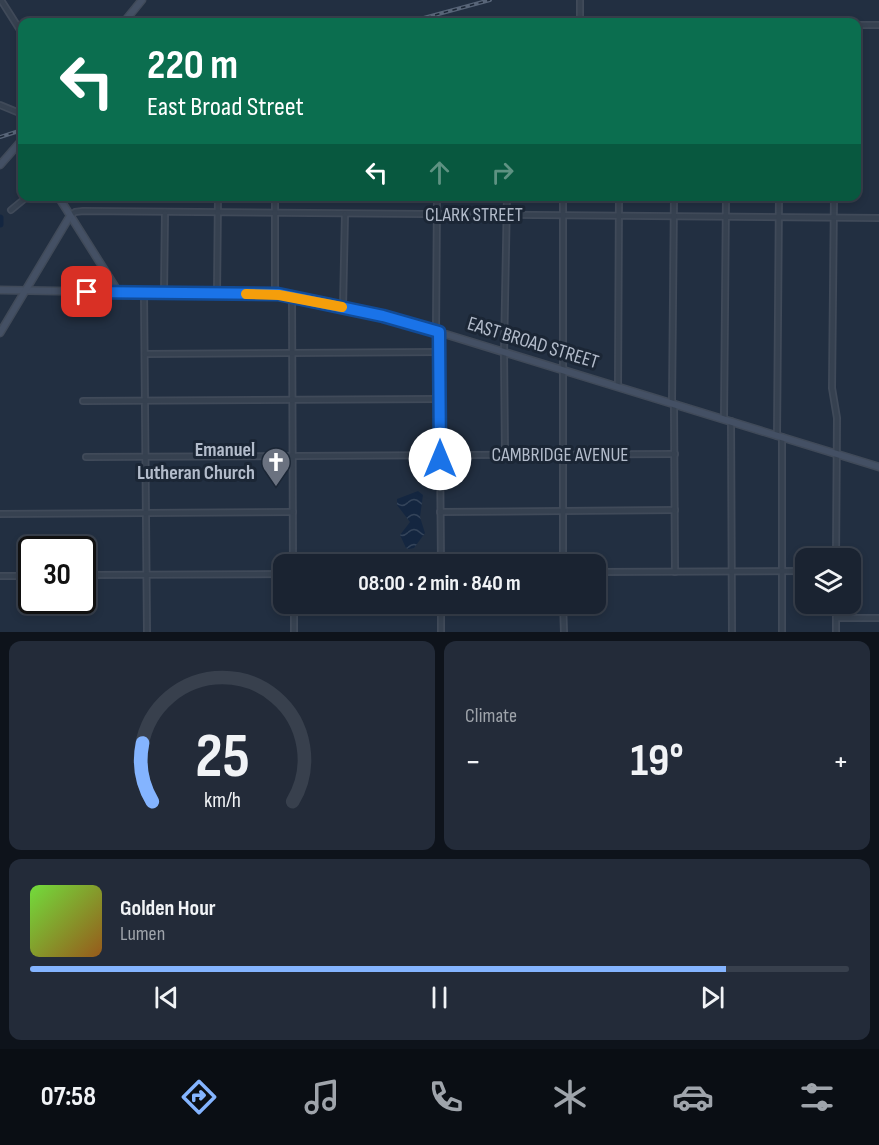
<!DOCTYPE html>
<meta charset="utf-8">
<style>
:root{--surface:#1a2331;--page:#232b39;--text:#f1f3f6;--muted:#9fa4ab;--line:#38404d;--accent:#84b4ff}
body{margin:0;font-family:"Sofia Sans Condensed",sans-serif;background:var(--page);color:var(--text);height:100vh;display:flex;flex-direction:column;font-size:22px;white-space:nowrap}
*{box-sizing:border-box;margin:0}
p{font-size:20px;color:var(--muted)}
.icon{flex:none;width:33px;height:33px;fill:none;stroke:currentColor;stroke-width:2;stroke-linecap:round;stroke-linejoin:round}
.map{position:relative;height:632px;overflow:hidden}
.drawer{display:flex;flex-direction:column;gap:9px;padding:9px;background:#0e131b;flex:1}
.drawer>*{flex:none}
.banner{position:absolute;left:18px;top:18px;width:843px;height:183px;border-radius:12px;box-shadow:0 3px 9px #0003,0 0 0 2px var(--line);background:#0b6e4f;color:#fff;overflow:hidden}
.buttons{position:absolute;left:795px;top:548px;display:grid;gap:12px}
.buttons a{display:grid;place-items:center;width:66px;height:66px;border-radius:12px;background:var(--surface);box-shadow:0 3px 9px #0003,0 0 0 2px var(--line);font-size:30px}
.speed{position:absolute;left:18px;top:536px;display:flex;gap:12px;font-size:30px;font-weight:700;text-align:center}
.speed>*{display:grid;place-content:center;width:78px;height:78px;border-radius:50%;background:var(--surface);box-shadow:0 3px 9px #0003,0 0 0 2px var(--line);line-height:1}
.speed .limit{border:3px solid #111;border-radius:9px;background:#fff;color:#111}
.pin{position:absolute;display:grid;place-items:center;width:51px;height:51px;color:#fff;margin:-26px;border-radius:12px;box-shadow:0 3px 9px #0006}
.me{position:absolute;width:66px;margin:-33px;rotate:0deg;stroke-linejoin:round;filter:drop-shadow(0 0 4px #0008)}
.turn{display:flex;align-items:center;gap:21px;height:126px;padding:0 30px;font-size:27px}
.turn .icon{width:78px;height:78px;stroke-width:2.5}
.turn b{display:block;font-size:42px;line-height:51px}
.lanes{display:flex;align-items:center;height:57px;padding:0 30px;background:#0003;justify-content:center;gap:30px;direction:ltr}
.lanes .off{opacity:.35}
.big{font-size:45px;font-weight:700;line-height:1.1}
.drawer .tile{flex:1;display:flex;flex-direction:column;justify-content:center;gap:9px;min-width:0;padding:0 21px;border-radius:12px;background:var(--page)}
.drawer .dial{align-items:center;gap:0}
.dial svg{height:156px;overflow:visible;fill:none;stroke:var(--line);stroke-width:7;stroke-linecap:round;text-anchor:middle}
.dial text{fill:var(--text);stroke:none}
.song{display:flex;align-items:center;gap:18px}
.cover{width:72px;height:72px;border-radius:9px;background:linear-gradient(135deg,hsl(100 70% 55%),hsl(30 70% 35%))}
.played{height:6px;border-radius:3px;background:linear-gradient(90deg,var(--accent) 85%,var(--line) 85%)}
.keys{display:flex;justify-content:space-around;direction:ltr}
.heat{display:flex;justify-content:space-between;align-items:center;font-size:33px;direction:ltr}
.drawer .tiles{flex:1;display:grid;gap:9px;grid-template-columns:1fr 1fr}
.tile:last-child{grid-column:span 2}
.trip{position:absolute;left:273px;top:554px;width:333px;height:60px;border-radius:12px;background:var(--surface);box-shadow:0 3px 9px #0003,0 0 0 2px var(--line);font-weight:700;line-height:60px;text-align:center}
.tab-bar{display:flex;height:96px;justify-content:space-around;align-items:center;background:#0a0e14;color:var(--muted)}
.tab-bar .icon{width:42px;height:42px}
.tab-bar .current{color:var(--accent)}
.tab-bar b{font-size:27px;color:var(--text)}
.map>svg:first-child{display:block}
</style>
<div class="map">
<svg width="879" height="632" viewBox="0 0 879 632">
<defs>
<pattern id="water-waves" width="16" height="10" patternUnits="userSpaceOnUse" patternTransform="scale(1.5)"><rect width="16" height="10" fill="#142640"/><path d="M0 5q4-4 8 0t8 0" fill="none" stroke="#34445a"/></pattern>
</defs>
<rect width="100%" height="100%" fill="#222f41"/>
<path fill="url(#water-waves)" d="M418,491L423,495L420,517L425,533L414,548L409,549L406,548L400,535L410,522L397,505V499Z"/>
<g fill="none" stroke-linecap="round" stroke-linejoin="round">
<path stroke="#142640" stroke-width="7" d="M0,218V224"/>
<g stroke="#404a59" stroke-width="8">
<g id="street">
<path d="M1,0L20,30"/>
<path d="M580,0V22"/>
<path d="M511,22H553"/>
<path d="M856,25H879"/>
<path d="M0,105L22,114"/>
<path d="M834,196L832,388L837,418L836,558"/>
<path d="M11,210L28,196"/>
<path d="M70,216L75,212L83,211L879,218"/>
<path d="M144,294L147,632"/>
<path d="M164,294L165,212"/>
<path d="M217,294L218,196"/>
<path d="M275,294V196"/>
<path d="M292,297L293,564"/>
<path d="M343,308L345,214"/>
<path d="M436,331L437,196"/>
<path d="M439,332L441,564"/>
<path d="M145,354L439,352"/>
<path d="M618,387L619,196"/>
<path d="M83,401L439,399"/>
<path d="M672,403L674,196"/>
<path d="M674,404L675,572"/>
<path d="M724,419L726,196"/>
<path d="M731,421L732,632"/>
<path d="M777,436L779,196"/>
<path d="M782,437V632"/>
<path d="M505,455L504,352L507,196"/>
<path d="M86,457L675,454"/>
<path d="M440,512L675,510"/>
<path d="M0,514L293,512"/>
<path d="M563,564V196"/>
<path d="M596,572L806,571"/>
<path d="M82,575L284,574"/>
<path d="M0,576H32"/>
<path d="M294,603V632"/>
<path d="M441,603V632"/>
<path d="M563,603L564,632"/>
<path d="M836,603V632"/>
<path d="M836,618H879"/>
</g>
</g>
<g stroke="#404a59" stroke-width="9">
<g id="secondary">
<path d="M124,22L142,0"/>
<path d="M0,165L22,140"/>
<path d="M58,196L119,293"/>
<path d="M0,290L279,295L396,319L879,467"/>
<path d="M0,333L70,216"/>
</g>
</g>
<use href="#street" stroke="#364150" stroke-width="4.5"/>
<use href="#secondary" stroke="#445064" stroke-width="6"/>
<g stroke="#586578" stroke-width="4">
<g id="rail">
<path d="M409,22L490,0"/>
<path d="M0,137L22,130"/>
</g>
</g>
<use href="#rail" stroke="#1b2635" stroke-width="1.5" stroke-dasharray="4.5" stroke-linecap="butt"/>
</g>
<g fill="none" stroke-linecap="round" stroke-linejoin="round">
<g stroke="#114b97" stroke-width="15">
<path id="route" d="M87,292L278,294L383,316L439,332L440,459"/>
</g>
<use href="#route" stroke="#1a73e8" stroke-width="10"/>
<path stroke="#f59e0b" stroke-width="10" d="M246,294L279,295L342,307"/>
</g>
<defs>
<g id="church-pin" transform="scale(1.5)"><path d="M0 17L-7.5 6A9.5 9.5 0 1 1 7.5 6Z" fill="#6b7280" stroke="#1b2635"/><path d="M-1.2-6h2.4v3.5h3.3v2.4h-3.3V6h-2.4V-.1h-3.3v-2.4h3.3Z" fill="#fff"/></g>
</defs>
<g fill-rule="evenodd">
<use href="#church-pin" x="276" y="462"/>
</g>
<g text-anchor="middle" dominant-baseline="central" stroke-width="6" stroke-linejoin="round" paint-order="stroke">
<g font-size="20" fill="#b3bccb" stroke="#1b2635">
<text x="474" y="215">CLARK STREET</text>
<text transform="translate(533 343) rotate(17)">EAST BROAD STREET</text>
<text x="560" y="455">CAMBRIDGE AVENUE</text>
</g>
<g font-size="20" font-weight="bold" fill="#b3bccb" stroke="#1b2635" text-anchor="end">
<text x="255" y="450">Emanuel<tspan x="255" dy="23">Lutheran Church</tspan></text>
</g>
</g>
</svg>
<div class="buttons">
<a><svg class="icon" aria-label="layers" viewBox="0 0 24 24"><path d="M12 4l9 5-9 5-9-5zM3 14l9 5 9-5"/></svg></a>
</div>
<div class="speed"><div class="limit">30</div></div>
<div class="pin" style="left:87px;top:292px;background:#d93025"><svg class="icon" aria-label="arrive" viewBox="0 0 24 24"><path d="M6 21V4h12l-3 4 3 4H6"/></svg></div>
<svg class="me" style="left:440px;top:459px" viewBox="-20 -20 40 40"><circle r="19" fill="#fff"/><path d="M0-13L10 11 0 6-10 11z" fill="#1a73e8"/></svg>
<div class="trip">08:00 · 2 min · 840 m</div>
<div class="banner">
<div class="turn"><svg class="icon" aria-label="left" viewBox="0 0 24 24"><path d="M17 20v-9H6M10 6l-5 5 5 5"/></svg><div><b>220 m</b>East Broad Street</div></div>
<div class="lanes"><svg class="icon" aria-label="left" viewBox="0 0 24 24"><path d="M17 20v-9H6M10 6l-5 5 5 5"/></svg><svg class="icon off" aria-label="ahead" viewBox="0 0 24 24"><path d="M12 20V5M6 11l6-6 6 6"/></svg><svg class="icon off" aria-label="right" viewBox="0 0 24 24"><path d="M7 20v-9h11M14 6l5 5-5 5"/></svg></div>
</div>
</div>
<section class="drawer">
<div class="tiles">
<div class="tile dial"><svg viewBox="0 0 100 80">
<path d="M14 69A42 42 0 1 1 86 69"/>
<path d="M14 69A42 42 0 0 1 9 39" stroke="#84b4ff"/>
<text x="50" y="56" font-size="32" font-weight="700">25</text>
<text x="50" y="72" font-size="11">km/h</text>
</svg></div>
<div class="tile"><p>Climate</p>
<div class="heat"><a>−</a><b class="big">19°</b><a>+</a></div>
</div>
<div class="tile">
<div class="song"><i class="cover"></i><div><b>Golden Hour</b><p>Lumen</p></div></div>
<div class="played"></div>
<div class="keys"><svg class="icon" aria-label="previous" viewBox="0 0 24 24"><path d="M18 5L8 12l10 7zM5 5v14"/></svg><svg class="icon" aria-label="pause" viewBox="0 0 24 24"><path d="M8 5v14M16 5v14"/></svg><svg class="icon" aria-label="next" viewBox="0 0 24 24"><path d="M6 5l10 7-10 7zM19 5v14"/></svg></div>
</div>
</div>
</section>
<nav class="tab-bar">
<b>07:58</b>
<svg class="icon current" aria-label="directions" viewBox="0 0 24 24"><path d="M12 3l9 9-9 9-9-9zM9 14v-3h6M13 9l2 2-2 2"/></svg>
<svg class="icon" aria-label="music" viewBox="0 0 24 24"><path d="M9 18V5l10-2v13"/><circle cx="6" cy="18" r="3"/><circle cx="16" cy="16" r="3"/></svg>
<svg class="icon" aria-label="phone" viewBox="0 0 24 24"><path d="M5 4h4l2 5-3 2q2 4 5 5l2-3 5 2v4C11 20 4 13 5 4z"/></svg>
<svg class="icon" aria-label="climate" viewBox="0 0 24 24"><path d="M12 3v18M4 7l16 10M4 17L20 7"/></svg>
<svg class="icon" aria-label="car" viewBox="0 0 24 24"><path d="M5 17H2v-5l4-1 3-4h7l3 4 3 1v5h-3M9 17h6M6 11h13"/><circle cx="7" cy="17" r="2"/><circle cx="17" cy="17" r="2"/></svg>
<svg class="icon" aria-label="filters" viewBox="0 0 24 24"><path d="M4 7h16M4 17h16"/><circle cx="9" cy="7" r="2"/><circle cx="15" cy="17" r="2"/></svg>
</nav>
